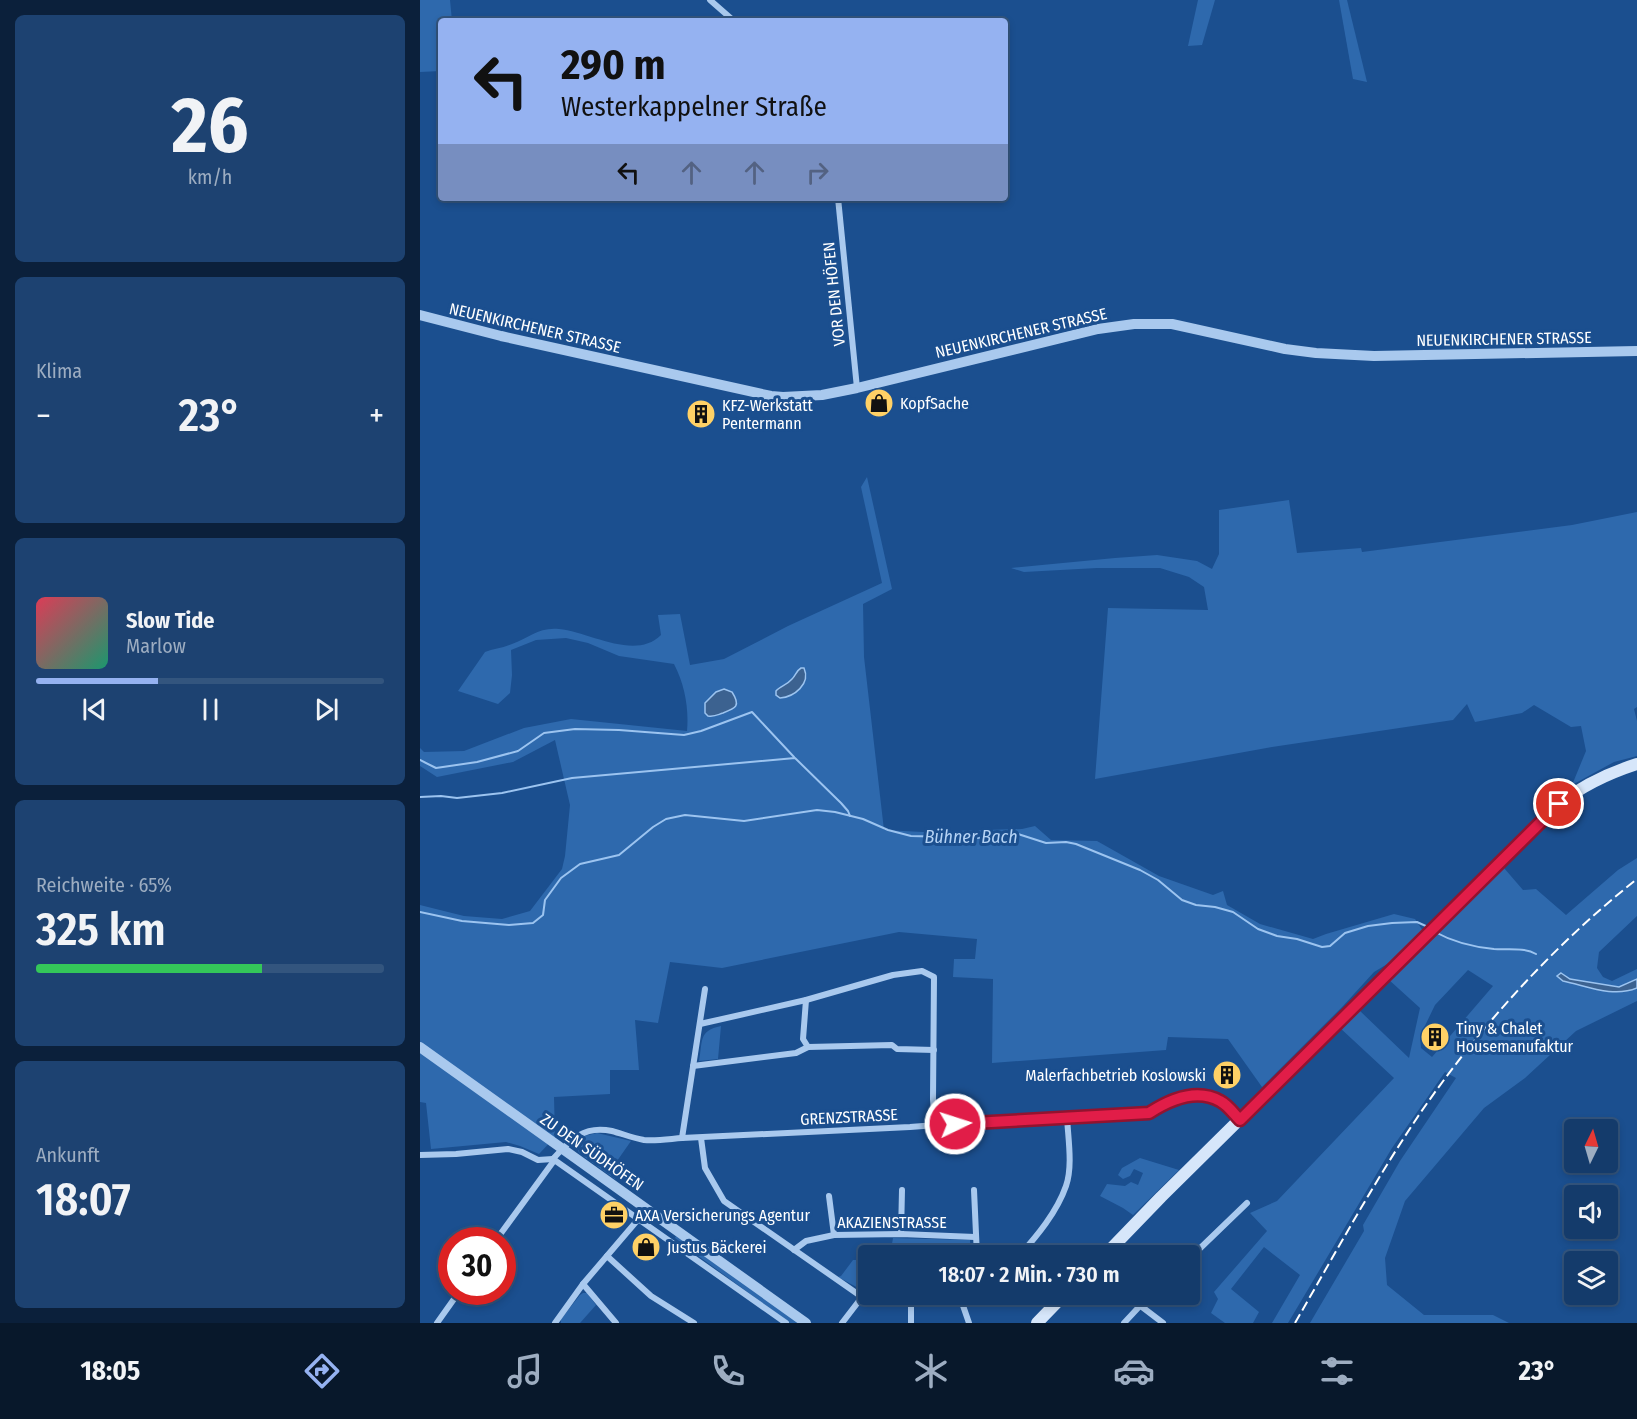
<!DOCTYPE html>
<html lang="de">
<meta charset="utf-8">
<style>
:root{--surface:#143b6b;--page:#1d4271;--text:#f1f3f6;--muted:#9dadc1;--line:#33557e;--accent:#95b2f1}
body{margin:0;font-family:"Fira Sans Condensed",sans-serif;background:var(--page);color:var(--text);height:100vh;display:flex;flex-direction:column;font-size:22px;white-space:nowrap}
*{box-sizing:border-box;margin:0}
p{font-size:20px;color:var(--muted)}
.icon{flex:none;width:33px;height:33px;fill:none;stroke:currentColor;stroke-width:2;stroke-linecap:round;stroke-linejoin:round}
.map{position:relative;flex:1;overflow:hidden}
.drawer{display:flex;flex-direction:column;gap:15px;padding:15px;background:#0b203b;width:420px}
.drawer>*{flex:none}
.guide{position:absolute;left:18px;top:18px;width:570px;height:183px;border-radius:6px;box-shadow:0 3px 9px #0003,0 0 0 2px var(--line);background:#95b2f1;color:#111;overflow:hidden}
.needle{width:39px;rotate:5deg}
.controls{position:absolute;left:1144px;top:1119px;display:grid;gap:12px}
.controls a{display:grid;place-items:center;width:54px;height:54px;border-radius:6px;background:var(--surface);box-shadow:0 3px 9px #0003,0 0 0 2px var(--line);font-size:30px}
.speed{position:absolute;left:18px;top:1227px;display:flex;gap:12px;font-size:30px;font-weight:700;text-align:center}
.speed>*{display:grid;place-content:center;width:78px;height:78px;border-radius:50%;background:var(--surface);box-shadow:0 3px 9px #0003,0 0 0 2px var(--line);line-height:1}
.speed .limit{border:9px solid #d22;background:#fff;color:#111}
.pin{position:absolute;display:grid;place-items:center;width:51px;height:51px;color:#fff;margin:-26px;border:3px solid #fff;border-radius:50%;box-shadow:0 2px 6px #0007}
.me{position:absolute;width:66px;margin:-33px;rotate:86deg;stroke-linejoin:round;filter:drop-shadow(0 0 4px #0008)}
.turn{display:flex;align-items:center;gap:21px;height:126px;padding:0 24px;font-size:27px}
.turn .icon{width:78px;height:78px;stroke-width:2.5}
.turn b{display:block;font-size:42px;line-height:51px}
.lanes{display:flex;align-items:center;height:57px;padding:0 24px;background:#0003;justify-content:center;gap:30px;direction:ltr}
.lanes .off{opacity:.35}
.big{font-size:45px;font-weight:600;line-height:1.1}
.drawer .card{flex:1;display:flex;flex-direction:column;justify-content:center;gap:9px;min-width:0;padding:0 21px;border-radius:9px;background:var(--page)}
.drawer .dial{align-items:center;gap:0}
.dial b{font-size:78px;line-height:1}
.song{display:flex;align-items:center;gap:18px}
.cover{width:72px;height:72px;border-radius:9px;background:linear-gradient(135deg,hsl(350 70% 55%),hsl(160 70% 35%))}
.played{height:6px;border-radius:3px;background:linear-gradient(90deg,var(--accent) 35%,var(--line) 35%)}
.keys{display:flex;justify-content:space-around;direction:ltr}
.heat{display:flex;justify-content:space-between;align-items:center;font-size:33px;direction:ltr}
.charge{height:9px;border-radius:4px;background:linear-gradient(90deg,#34c759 65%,var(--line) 0)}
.trip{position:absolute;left:438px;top:1245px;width:342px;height:60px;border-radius:6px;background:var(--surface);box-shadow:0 3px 9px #0003,0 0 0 2px var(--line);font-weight:600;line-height:60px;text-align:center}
.menu{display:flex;height:96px;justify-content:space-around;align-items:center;background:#08182b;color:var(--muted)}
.menu .icon{width:42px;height:42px}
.menu .on{color:var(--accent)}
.menu b{font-size:27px;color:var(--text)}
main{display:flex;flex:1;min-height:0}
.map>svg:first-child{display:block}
</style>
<main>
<section class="drawer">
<div class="card dial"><b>26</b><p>km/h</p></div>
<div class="card"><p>Klima</p>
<div class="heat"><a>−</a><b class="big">23°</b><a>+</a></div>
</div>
<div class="card">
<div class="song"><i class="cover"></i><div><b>Slow Tide</b><p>Marlow</p></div></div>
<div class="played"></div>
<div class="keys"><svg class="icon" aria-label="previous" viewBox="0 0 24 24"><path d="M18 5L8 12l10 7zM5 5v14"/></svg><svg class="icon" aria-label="pause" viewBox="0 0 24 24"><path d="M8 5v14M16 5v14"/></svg><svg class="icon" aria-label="next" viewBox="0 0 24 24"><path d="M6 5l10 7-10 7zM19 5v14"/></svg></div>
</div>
<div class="card"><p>Reichweite · 65%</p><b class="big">325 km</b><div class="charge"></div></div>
<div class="card"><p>Ankunft</p><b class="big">18:07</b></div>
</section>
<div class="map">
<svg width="1217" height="1323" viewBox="0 0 1217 1323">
<rect width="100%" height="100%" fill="#1b4f8f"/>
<g fill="#2e69ad" fill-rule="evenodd">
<path d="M0,0H30L32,21H21V71L0,72Z"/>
<path d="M778,0H795L782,45L768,46Z"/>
<path d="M919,0H927L947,82L933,79Z"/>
<path d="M447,477L472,589L443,604L444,657L464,830L503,832L602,829L615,826L631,840L677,841L739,876L793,895L803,891L807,905L840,924L893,939L906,934L974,914L995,919L1003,931L974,960L954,972L923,1006L842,1087L808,1039L748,1037L746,1050L572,1063L573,979L533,977L534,959H555L557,939L479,932L302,968L250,962L238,1023L215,1020L219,1070H190V1094L134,1097L135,1137L119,1154L100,1146L86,1142L11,1149L6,1103L0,1102V905L44,916L82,919L110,911L142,869L145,856L150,805L135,740L93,762L17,777L0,766V748L4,752L44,751L104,728L151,719L267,731C269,709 265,685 254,664L199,656L168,643L146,638L116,640L91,650L92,675L90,693L78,704L38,691L65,652C73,649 83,648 92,644C109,638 119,627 139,629C170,632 215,661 241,635L238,615L260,614L270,665L304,659L368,626L462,583L441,487ZM304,689L315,708L296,716H288L285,713V703L296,692Z"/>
<path d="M869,500L877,553L941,548L942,552L1152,525L1217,512V707L1214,709L1217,721V756L1194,762L1152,785L1166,751L1161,726L1151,727L1114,705L1102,713L1055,722L1047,704L1033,720L852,747L675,779L688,608L788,610L784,587L769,577L740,568H677L604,572L591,568L695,558L737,555L777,561L792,569L799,554V510Z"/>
<path d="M1217,858V916L1179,952L1177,968L1183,977L1192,981L1217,969V1001L1156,1031L1105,1078L1064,1108L985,1201L965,1258L967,1285L1004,1315H1073L1089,1323H890L944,1231L943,1225L980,1161L1036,1078L1025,1072L972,1148L868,1323H852L880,1275L844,1247L811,1289L839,1312L833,1323H805L791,1313L798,1299L794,1292L847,1231L830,1213L857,1201L974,1078L919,1027L939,1010L989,1058L1000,1008L968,979L1084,868L1103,890L1116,889L1146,915L1198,870ZM1048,970L1073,986L1012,1057L1001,1048L1000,1036L1015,1005Z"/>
<path d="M301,1026L298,1059L279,1061C283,1041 278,1031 301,1026Z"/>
<path d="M177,1133L211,1141L197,1161L195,1179L159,1153L157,1148L158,1142L164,1136Z"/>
<path d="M720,1158L759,1170L713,1215L703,1208L680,1196L687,1184L705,1186L711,1182L718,1185L723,1173L714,1169L710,1176L703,1179L698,1175L702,1168Z"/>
<path d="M256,1236L379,1323H370L270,1250V1249L255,1238Z"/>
<path d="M473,1238L550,1240L551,1255H469L470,1244H472Z"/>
<path d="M433,1260H448V1291L442,1290L418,1277L421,1276Z"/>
<path d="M163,1293H167L176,1305L160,1323H141V1319L160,1295Z"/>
</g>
<g fill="#3c6290" stroke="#9cc4f0" stroke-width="1.5">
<path d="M381,668H384C391,684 374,697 360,698L356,695V691C360,686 367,685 372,679C376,675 376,671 381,668Z"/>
<path d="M304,689L312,692C321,706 316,708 303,713C297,715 295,717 288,716L285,713V703L296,692Z"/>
<path d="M1141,973L1150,979L1199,987L1217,979V988C1193,998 1167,986 1143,981L1137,976Z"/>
</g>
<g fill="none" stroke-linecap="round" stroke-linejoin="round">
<g stroke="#9cc4f0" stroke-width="2">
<path d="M0,760L16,768L57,762L98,751L124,733L155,729L199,730L264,735L281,731L332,712L374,757"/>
<path d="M0,797L21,796L37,798L82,793L152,778L375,758L421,803L428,811L430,816"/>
<path d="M0,912L42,921L89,925L113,923L123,915L125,900L141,878L160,864L199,855L233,827L246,819L265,815L324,821L397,810L415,812L443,819L468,830L491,836L565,838L598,834L626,843L646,842L656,844L720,870L738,880L762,900L776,905L795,907L813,912L838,929L857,936L877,939L902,947L910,946L925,933L948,926L972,923L997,922L1008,927"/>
<path d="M1015,932C1033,942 1053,947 1074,949C1088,950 1104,947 1116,954"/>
</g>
<g stroke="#a9c9ee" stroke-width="6">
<path d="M290,0L314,21"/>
<path d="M418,198L437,388"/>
<path d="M386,1000L383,1039L388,1047"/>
<path d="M280,1024L386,1000L473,975L502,971L514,977L513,1099L515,1125"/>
<path d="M273,1066L376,1053L388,1047L472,1045L477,1049L514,1050"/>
<path d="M262,1138L285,989"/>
<path d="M281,1138L285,1168L304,1201L442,1297L491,1300L522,1294"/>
<path d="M0,1155L36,1154L88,1149L102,1152L118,1160L133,1159"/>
<path d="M133,1159L366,1323"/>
<path d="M554,1190L557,1256"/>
<path d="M409,1196L414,1235"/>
<path d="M481,1234L482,1190"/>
<path d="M76,1240L133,1162V1159C151,1139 164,1125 192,1131C203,1134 213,1138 224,1140C237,1141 249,1139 262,1138L490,1127L595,1119L729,1112C749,1100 775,1089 799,1100C807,1104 814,1113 820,1120"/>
<path d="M374,1250L386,1241L414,1235L481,1234L555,1237"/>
<path d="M187,1256L231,1296L274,1323"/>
<path d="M599,1256C617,1236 637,1212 646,1186C653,1166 648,1138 647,1117"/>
<path d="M770,1258L827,1203"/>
<path d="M163,1284L196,1323"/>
<path d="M539,1294L549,1323"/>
<path d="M705,1294L743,1323"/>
<path d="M17,1323L39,1292"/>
<path d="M135,1323L163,1284L227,1209"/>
<path d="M422,1323L442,1297"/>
<path d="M491,1323V1300"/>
<path d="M704,1323L731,1294"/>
</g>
<g stroke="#a9c9ee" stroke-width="10">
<path d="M0,315L81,336L351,396L363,397L402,395L437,388L678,329L714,324H752L865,349L896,353L954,356L1217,351"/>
<path d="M0,1047L386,1323"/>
</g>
<g stroke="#d6e6fa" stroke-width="12">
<path d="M684,1256L741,1197L1139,804C1163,785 1189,773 1217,764"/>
<path d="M617,1323L645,1294"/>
</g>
<path stroke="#fff" stroke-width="2" stroke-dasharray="10 4.5" stroke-linecap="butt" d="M875,1323C916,1252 955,1180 1001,1112C1061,1025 1134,945 1217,879"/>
</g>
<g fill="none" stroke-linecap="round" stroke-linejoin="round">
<g stroke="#92132f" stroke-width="15">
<path id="route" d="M535,1124L729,1113C749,1100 777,1088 800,1101C808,1105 814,1114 820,1120L1139,804"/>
</g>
<use href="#route" stroke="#e11d48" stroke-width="10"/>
</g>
<defs>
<g id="shop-disc" transform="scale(1.5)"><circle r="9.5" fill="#ffd166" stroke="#1b4f8f"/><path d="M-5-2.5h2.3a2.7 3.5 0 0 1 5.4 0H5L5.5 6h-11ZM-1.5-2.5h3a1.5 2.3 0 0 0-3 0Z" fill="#111"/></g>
<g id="building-disc" transform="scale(1.5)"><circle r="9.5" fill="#ffd166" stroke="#1b4f8f"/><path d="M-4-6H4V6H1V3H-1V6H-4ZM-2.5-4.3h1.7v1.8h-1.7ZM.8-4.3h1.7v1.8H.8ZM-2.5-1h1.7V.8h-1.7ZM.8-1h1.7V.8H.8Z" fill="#111"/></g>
<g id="office-disc" transform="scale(1.5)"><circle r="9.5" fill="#ffd166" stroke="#1b4f8f"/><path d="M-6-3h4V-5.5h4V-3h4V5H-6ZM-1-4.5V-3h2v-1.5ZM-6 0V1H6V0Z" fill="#111"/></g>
</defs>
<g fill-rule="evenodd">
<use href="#shop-disc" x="459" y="403"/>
<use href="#building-disc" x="281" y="414"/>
<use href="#building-disc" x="1015" y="1037"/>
<use href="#building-disc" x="807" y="1075"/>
<use href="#office-disc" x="194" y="1215"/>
<use href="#shop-disc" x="226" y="1247"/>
</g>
<g text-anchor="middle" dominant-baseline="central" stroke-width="6" stroke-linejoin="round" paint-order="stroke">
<g font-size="16" fill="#fff" stroke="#1b4f8f">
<text transform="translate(414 294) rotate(-96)">VOR DEN HÖFEN</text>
<text transform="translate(115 328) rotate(13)">NEUENKIRCHENER STRASSE</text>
<text transform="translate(601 333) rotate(-13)">NEUENKIRCHENER STRASSE</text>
<text transform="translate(1084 339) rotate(-1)">NEUENKIRCHENER STRASSE</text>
<text transform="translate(429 1117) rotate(-3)">GRENZSTRASSE</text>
<text transform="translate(172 1152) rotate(35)">ZU DEN SÜDHÖFEN</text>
<text x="472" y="1222">AKAZIENSTRASSE</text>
</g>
<g font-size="16" fill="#fff" stroke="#1b4f8f" text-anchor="start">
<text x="480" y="403">KopfSache</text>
<text x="302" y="405">KFZ-Werkstatt<tspan x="302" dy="18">Pentermann</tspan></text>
<text x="1036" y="1028">Tiny &amp; Chalet<tspan x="1036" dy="18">Housemanufaktur</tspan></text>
<text x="786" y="1075" text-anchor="end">Malerfachbetrieb Koslowski</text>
<text x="215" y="1215">AXA Versicherungs Agentur</text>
<text x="247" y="1247">Justus Bäckerei</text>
</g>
<g font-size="18" font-style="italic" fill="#b5d3f5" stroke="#1b4f8f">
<text x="551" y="837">Bühner Bach</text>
</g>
</g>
</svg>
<div class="controls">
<a><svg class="needle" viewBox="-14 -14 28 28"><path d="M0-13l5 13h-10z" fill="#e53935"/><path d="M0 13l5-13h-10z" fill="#9dadc1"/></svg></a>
<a><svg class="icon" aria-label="sound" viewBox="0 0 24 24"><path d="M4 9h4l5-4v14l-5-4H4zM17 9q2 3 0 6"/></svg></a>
<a><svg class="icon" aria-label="layers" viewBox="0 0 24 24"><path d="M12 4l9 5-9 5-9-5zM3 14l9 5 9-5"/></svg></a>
</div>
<div class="speed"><div class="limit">30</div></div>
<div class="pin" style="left:1139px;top:804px;background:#d93025"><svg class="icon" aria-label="arrive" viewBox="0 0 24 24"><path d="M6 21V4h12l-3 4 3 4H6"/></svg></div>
<svg class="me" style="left:535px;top:1124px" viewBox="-20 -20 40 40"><circle r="17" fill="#e11d48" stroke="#fff" stroke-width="3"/><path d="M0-11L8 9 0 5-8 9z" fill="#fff"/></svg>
<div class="trip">18:07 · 2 Min. · 730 m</div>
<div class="guide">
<div class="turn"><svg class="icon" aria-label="left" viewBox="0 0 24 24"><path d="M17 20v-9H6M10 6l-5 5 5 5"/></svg><div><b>290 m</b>Westerkappelner Straße</div></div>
<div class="lanes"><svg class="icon" aria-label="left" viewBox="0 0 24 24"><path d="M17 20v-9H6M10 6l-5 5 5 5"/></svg><svg class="icon off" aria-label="ahead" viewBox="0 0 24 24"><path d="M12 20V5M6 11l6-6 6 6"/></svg><svg class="icon off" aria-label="ahead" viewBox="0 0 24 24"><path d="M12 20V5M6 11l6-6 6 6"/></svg><svg class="icon off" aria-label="right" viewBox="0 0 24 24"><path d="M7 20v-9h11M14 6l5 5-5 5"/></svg></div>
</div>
</div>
</main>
<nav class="menu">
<b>18:05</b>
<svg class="icon on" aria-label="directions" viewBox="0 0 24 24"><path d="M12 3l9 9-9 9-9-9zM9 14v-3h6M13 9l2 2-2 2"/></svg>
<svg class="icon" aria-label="music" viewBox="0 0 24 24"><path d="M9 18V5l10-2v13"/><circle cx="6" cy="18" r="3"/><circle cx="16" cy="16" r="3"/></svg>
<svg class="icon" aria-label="phone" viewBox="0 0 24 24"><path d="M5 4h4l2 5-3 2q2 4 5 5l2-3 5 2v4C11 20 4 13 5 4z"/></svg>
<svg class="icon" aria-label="climate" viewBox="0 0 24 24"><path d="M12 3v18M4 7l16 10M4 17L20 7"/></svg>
<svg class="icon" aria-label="car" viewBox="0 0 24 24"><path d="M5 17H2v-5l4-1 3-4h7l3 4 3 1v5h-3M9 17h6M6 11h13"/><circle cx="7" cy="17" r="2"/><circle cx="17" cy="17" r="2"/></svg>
<svg class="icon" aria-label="filters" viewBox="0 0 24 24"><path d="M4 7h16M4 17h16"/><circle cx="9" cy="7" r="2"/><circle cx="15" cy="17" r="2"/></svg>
<b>23°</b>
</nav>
